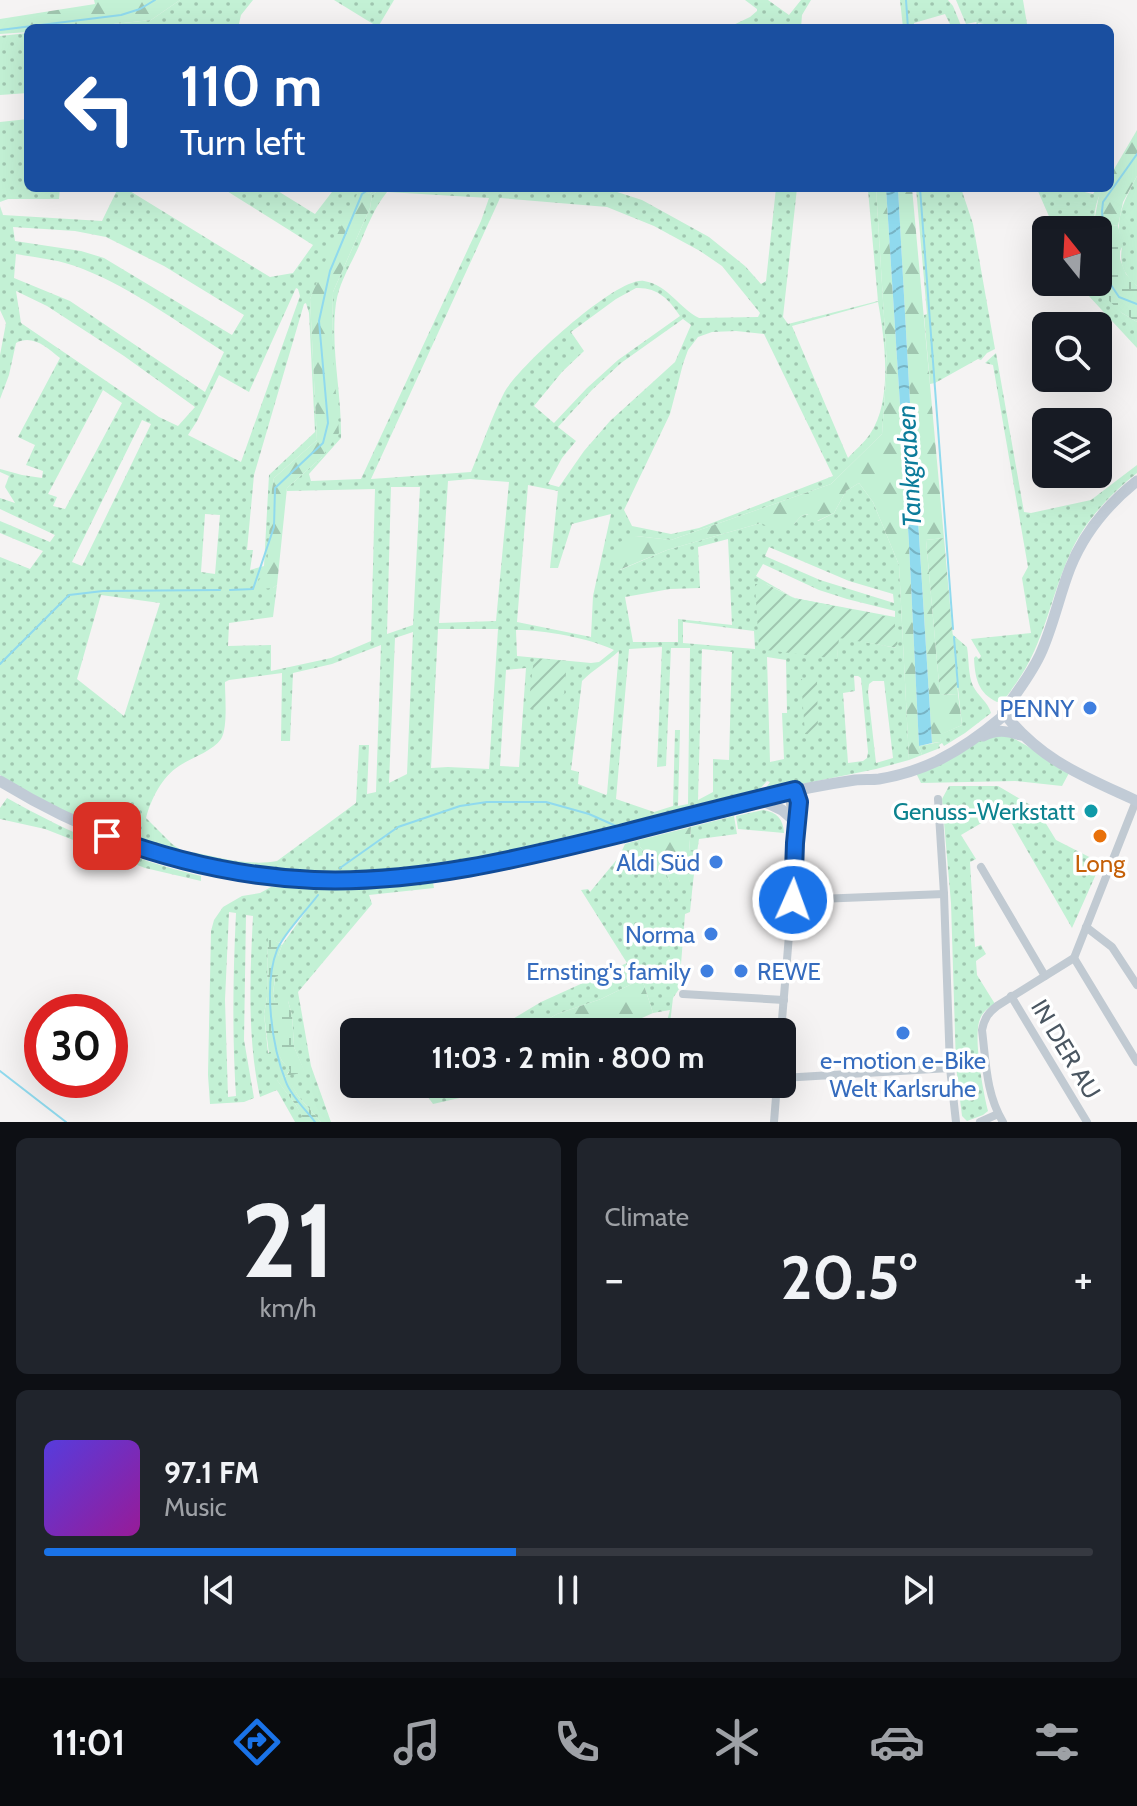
<!DOCTYPE html>
<meta charset="utf-8">
<style>
:root{--surface:#171b24;--page:#20242c;--text:#f1f3f6;--muted:#9ea1a6;--line:#363941;--accent:#1a73e8}
body{margin:0;font-family:Cabin,sans-serif;background:var(--page);color:var(--text);height:100vh;display:flex;flex-direction:column;font-size:30px;white-space:nowrap}
*{box-sizing:border-box;margin:0}
p{font-size:26px;color:var(--muted)}
.icon{flex:none;width:44px;height:44px;fill:none;stroke:currentColor;stroke-width:2;stroke-linecap:round;stroke-linejoin:round}
.map{position:relative;height:1122px;overflow:hidden}
.sheet{display:flex;flex-direction:column;gap:16px;padding:16px;background:#0d0f14;flex:1}
.sheet>*{flex:none}
.hud{position:absolute;left:24px;top:24px;width:1090px;height:168px;border-radius:12px;box-shadow:0 8px 32px #0002;background:#1a4fa0;color:#fff;overflow:hidden}
.needle{width:52px;rotate:342deg}
.tools{position:absolute;left:1032px;top:216px;display:grid;gap:16px}
.tools a{display:grid;place-items:center;width:80px;height:80px;border-radius:12px;background:var(--surface);box-shadow:0 8px 32px #0002;font-size:40px}
.speed{position:absolute;left:24px;top:994px;display:flex;gap:16px;font-size:40px;font-weight:700;text-align:center}
.speed>*{display:grid;place-content:center;width:104px;height:104px;border-radius:50%;background:var(--surface);box-shadow:0 8px 32px #0002;line-height:1}
.speed .limit{border:12px solid #d22;background:#fff;color:#111}
.pin{position:absolute;display:grid;place-items:center;width:68px;height:68px;color:#fff;margin:-34px;border-radius:16px;box-shadow:0 4px 12px #0006}
.me{position:absolute;width:88px;margin:-44px;rotate:2deg;stroke-linejoin:round;filter:drop-shadow(0 0 6px #0008)}
.turn{display:flex;align-items:center;gap:28px;height:168px;padding:0 24px;font-size:36px}
.turn .icon{width:104px;height:104px;stroke-width:2.5}
.turn b{display:block;font-size:56px;line-height:68px}
.big{font-size:60px;font-weight:800;line-height:1.1}
.sheet .tile{flex:1;display:flex;flex-direction:column;justify-content:center;gap:12px;min-width:0;padding:0 28px;border-radius:12px;background:var(--page)}
.sheet .dial{align-items:center;gap:0}
.dial b{font-size:104px;line-height:1}
.song{display:flex;align-items:center;gap:24px}
.cover{width:96px;height:96px;border-radius:12px;background:linear-gradient(135deg,hsl(250 70% 55%),hsl(300 70% 35%))}
.played{height:8px;border-radius:4px;background:linear-gradient(90deg,var(--accent) 45%,var(--line) 45%)}
.keys{display:flex;justify-content:space-around;direction:ltr}
.heat{display:flex;justify-content:space-between;align-items:center;font-size:44px;direction:ltr}
.sheet .tiles{flex:1;display:grid;gap:16px;grid-template-columns:1fr 1fr}
.tile:last-child{grid-column:span 2}
.trip{position:absolute;left:340px;top:1018px;width:456px;height:80px;border-radius:12px;background:var(--surface);box-shadow:0 8px 32px #0002;font-weight:800;line-height:80px;text-align:center}
.dock{display:flex;height:128px;justify-content:space-around;align-items:center;background:#090b0e;color:var(--muted)}
.dock .icon{width:56px;height:56px}
.dock .active{color:var(--accent)}
.dock b{font-size:36px;color:var(--text)}
.map>svg:first-child{display:block}
</style>
<div class="map">
<svg width="1137" height="1122" viewBox="0 0 1137 1122">
<defs>
<pattern id="grass-dots" width="8" height="8" patternUnits="userSpaceOnUse" patternTransform="scale(2)"><rect width="8" height="8" fill="#c3f1d5"/><path d="M2 2h.1M6 6h.1" fill="none" stroke="#a0c6b0" stroke-width="1.8" stroke-linecap="round"/></pattern>
<pattern id="forest-firs" width="22" height="20" patternUnits="userSpaceOnUse" patternTransform="scale(2)"><rect width="22" height="20" fill="#c3f1d5"/><path d="M5 1l3.5 6h-7zM16 11l3.5 6h-7z" fill="#a0c6b0"/></pattern>
<pattern id="wetland-marsh" width="20" height="14" patternUnits="userSpaceOnUse" patternTransform="scale(2)"><rect width="20" height="14" fill="#c3f1d5"/><path d="M1 5h8M5 5V1M11 12h8M15 12V8" fill="none" stroke="#a0c6b0"/></pattern>
<pattern id="garden-furrows" width="10" height="10" patternUnits="userSpaceOnUse" patternTransform="scale(2)"><rect width="10" height="10" fill="#c3f1d5"/><path d="M-1 1l2-2M0 10L10 0M9 11l2-2" fill="none" stroke="#a0c6b0"/></pattern>
<pattern id="water-waves" width="16" height="10" patternUnits="userSpaceOnUse" patternTransform="scale(2)"><rect width="16" height="10" fill="#90daee"/><path d="M0 5q4-4 8 0t8 0" fill="none" stroke="#78b4c4"/></pattern>
</defs>
<rect width="100%" height="100%" fill="#f5f3f3"/>
<g fill="url(#grass-dots)" fill-rule="evenodd">
<path d="M180,0H253L241,15L238,28H76L151,20Z"/>
<path d="M334,0H394L378,27Z"/>
<path d="M745,0H768L789,15L801,0H811L802,15L801,28H727L750,17L757,11V9Z"/>
<path d="M900,0H948L953,6L962,28H952L945,14L914,23V28H903Z"/>
<path d="M956,0H1023L1027,24L1048,28H1008L978,23L979,28H970L977,23L976,22L966,24Z"/>
<path d="M28,33V93L0,95V36Z"/>
<path d="M28,119V188L52,190V188H60L59,199H8L0,202V122Z"/>
<path d="M1137,176V286C1124,274 1119,265 1122,247C1122,242 1119,235 1119,229C1118,210 1129,192 1137,176Z"/>
<path d="M118,188H125L270,277L293,273L313,245L222,188H273L315,214L335,188H377L370,194L359,191L310,299L317,440L274,478L272,489L273,588L277,585L273,617L229,623L228,646L271,645V671L331,658L371,641L375,489L287,491V488L322,457L332,343L333,292L370,208L372,195L381,188H584L611,190L642,200L709,237L745,266L761,284L766,281L776,188H797L783,317L788,324L878,301L868,190V188H876L887,365L882,434L831,484L671,540L636,536L620,570L667,550L761,523L794,524L801,516L809,514L818,521L834,513L846,491L859,483L873,502L899,565L909,760L876,769L763,792L770,782L767,781L758,791L713,800L712,803L695,810C555,845 411,887 265,872C220,867 173,854 130,839C85,824 39,804 0,775V557L30,569L43,551L0,533V521L50,542L55,535L0,509V498L15,503L5,487L9,476L0,472V469L22,475L42,478L43,471L26,465L35,445L18,437L60,358C47,348 33,334 16,343L9,375L0,399V355L6,323L0,310V206L3,215L102,221ZM387,192L489,198L481,221L361,479L311,481L309,474L341,438C342,394 330,348 336,303C339,283 351,264 359,246C367,227 374,208 387,192ZM500,198L607,207L654,226L700,251L722,266L760,313L758,317L699,318C679,308 668,285 644,281C617,276 517,368 504,393C491,418 482,446 471,472L371,479ZM13,227L75,231L106,237L164,266L244,315L232,335L104,258L81,251L15,241ZM16,254C39,258 62,260 83,269C133,289 179,323 224,352L205,392L70,301L14,278ZM296,288L298,289L300,296L241,462L188,435L197,421L219,375L249,392ZM636,288C657,287 669,299 680,316L618,360L587,388L554,423L534,406L562,372L584,351L571,332L616,299ZM16,291L47,306L124,356L195,407L178,426L159,417L21,323ZM878,302C885,341 893,400 870,434C864,443 855,450 848,458L792,326ZM306,303L309,313L315,432L269,475L264,566L250,570L253,550H247L254,475L304,304ZM683,319L691,325L675,362L610,421L584,451L559,487L548,484L562,458L576,441L558,427L592,390L621,363ZM736,331L764,334L833,476L699,528L671,534L632,526L624,510L670,414L683,364L688,350L698,337L712,332ZM103,390L122,403L65,509L53,506L57,497L48,494ZM142,420L151,424L82,566L72,562ZM470,479L509,482L496,621L439,623L448,481ZM528,485L558,491L550,568H558L572,524L611,514L593,596L591,637L517,622ZM391,487H420L413,625L387,634ZM205,514L220,515L215,574L201,572ZM728,539L732,625L678,619V642H633L625,597L670,589L700,588L698,547ZM769,547L849,581L893,594L894,603L820,580L765,556ZM763,564L819,590L847,599L895,611V617L794,598L756,576ZM766,584L897,648L838,637L837,659ZM101,595L160,603L124,716L77,679ZM683,622L754,631L755,649L683,643ZM438,629H498L489,769L448,767L431,768ZM516,630C545,630 589,638 614,650L599,662L591,663L517,656ZM413,632L407,774L389,783L395,638ZM381,645L376,792L367,794L369,745H359L356,803L277,861C246,867 212,855 181,850L172,844L146,818C151,799 162,777 179,766C191,758 213,751 221,739C228,728 225,695 225,682L229,680L282,673L281,741H290L293,673L332,664ZM662,647L657,767L666,766L671,648H690L688,804L678,806L680,730H675L673,806L654,812L616,799L629,649ZM702,649L732,652L729,760L713,759V792L698,800ZM619,651L607,794L606,795L578,784L579,772L571,770L582,681C594,669 607,662 619,651ZM767,657L786,660L787,713H782L784,759L770,762ZM526,668L519,767L500,766L506,670ZM854,676H858L861,678L868,752L867,758L863,761L848,763L843,693L855,691ZM873,681H884L893,758L876,763L868,692L869,684Z"/>
<path d="M916,188H961L973,224L995,349L987,353L981,360L978,359L935,383L930,384L924,315L927,314Z"/>
<path d="M1040,188H1068L1093,194L1097,188H1103C1096,200 1092,217 1096,230H1055L1037,189Z"/>
<path d="M1098,278L1122,313L1137,322V348L1087,294L1080,282H1098Z"/>
<path d="M996,353L1024,512L1031,513L1091,500L1137,465V473C1110,494 1084,522 1070,554C1050,598 1044,646 1014,686C1009,693 1006,700 997,702C978,693 975,678 974,658L976,656L979,659L981,656L971,639L1031,633L1022,578L1028,567L993,365L985,363Z"/>
<path d="M952,634L967,647C969,659 968,675 973,686C978,696 988,702 991,713L965,733L944,746L942,743L939,745L940,748L922,755L919,746L940,742L941,734L962,725Z"/>
<path d="M1001,733C1026,742 1046,760 1069,773L1062,786L1015,781L921,783L915,771L990,736Z"/>
<path d="M949,786H998L1037,809L1056,840L1101,863L1072,928L1012,824L1002,811L961,835L976,859L970,862L975,947L981,945L986,954L976,961L977,975L995,1004C987,1008 981,1014 979,1022C974,1042 983,1091 988,1111L983,1115L967,1121L962,1116L956,1066L951,903L942,799Z"/>
<path d="M7,798C69,833 132,860 201,876V881L145,868L45,829L0,819V808Z"/>
<path d="M763,810C777,812 783,819 784,833L738,829L736,816Z"/>
<path d="M734,816L737,834L699,839L697,852H689L691,827Z"/>
<path d="M639,840L640,847L665,870L670,882H693L690,912L685,914L679,989L673,998L669,1032H664L670,1010L653,1013L642,979L601,999L557,1014L526,1032H491L541,1002L627,963L581,890L588,889L590,892L619,857L625,844Z"/>
<path d="M433,882L434,888L369,895L372,904L298,992L311,1066L331,1122H321L298,1096L286,1076L277,1080L296,1105L306,1122H295L277,1090L260,1097C247,1037 250,977 253,916L246,915L244,1040L254,1098L244,1102L210,1104L208,1075L211,931L214,920L223,907L242,896L260,893L271,887L343,890L397,887ZM314,900L282,945L278,956L273,994L275,1001H288L292,1015L294,1047L304,1071L287,1074L291,1070L282,1061L277,1050L268,1053L264,1014L267,997L268,937L279,943ZM229,912L236,913C233,974 232,1035 236,1096L228,1097L225,1000Z"/>
<path d="M440,1084H485L490,1088L477,1094L433,1104L428,1097Z"/>
</g>
<g fill="url(#forest-firs)">
<path d="M94,0H180L151,20L76,28H28V32L0,34V19L95,4Z"/>
<path d="M1137,130V176L1123,202L1118,226L1094,222L1099,195L1103,188H1110V176Z"/>
<path d="M377,188H381L372,195L370,208L333,292L332,343L339,433L322,457L287,488L277,585L273,588L259,589L257,583L267,568L272,489L274,478L317,440L310,299L331,247L359,190L370,194Z"/>
<path d="M876,188H886L909,544L919,746L922,755L909,760L899,565L873,502L859,483L846,491L834,513L817,521L808,514L801,516L794,524L778,532L761,523L667,550L619,570L614,567L617,543L636,536L671,540L831,484L882,434L887,365Z"/>
<path d="M898,188H912L944,538L926,540L940,695L958,694L962,725L942,734L940,742L932,743L914,455L917,452L914,407L910,403Z"/>
<path d="M691,827L689,851L697,852L693,882H670L665,870L640,847L639,840Z"/>
<path d="M642,979L653,1013L611,1032H526L557,1014L601,999Z"/>
</g>
<g fill="url(#wetland-marsh)">
<path d="M1094,222L1118,226L1123,245L1120,251V259L1126,274L1137,286V322L1122,313L1103,295L1104,286L1098,278L1101,244L1098,230H1096Z"/>
<path d="M268,936L282,945L278,956L283,970L282,975L275,977L273,994L275,1001H288L292,1015L294,1047L305,1072L287,1076L298,1096L321,1122H305L296,1105L276,1079L287,1076L290,1070L282,1061L277,1051L269,1054L264,1014L267,997Z"/>
</g>
<g fill="url(#garden-furrows)">
<path d="M944,538L958,694L940,695L926,540Z"/>
<path d="M755,584H766L794,598L894,618L898,648L839,638L837,659L759,649Z"/>
<path d="M534,658L567,661L564,695L548,694L547,710L528,708Z"/>
<path d="M801,679H817L818,735L805,734Z"/>
</g>
<path fill="url(#water-waves)" d="M886,188H898L910,403L914,407L917,452L914,456L932,743L919,746L909,544Z"/>
<g fill="none" stroke-linecap="round" stroke-linejoin="round">
<g stroke="#90daee" stroke-width="2">
<path d="M906,0L908,28"/>
<path d="M0,30L121,15L140,9L155,0"/>
<path d="M1137,154L1103,202L1102,211L1107,279L1119,297L1137,304"/>
<path d="M920,188L953,629"/>
<path d="M230,590L253,589L274,527L275,488L323,443L328,423L319,321L330,271L362,194L371,188"/>
<path d="M954,637L958,687"/>
<path d="M0,664L69,595L103,591L220,590"/>
<path d="M340,868L398,827L460,806L487,802H546L589,814L616,826"/>
<path d="M0,1071L66,1122"/>
<path d="M315,1122C306,1110 291,1096 286,1082C272,1047 263,986 277,950C283,934 307,910 318,895"/>
</g>
<g stroke="#c1cad2" stroke-width="8">
<path d="M938,799L944,894L950,1068L956,1122"/>
<path d="M792,820L790,803L795,790"/>
<path d="M981,867L1045,976"/>
<path d="M793,900L944,894"/>
<path d="M1086,927L1112,947L1137,985"/>
<path d="M1074,958L1137,1062"/>
<path d="M683,994L784,1000"/>
<path d="M1011,996L1087,1122"/>
<path d="M781,1032C786,970 792,908 795,845C796,827 803,808 795,790"/>
<path d="M782,1078L950,1068"/>
<path d="M774,1122L777,1084"/>
<path d="M980,1122L998,1114"/>
<path d="M1003,1122C986,1094 986,1062 982,1030C984,1019 988,1013 997,1006L1074,958L1136,801"/>
</g>
<g stroke="#c1cbd6" stroke-width="11">
<path d="M1003,712C1041,761 1083,776 1137,801"/>
<path d="M983,736C998,729 1006,731 1021,735"/>
<path d="M0,781C165,882 319,897 507,860C590,844 672,820 754,800C787,792 821,785 855,780C863,779 871,780 879,779C898,776 920,769 937,761C961,749 982,734 1002,717L1003,712C1016,694 1030,676 1040,655C1053,627 1059,596 1070,568C1084,533 1108,504 1137,481"/>
<path d="M759,799L782,810L791,818"/>
</g>
</g>
<g fill="none" stroke-linecap="round" stroke-linejoin="round">
<g stroke="#114b97" stroke-width="20">
<path id="route" d="M107,836C173,861 243,877 314,880C419,884 523,858 624,833C681,818 738,804 795,790L799,802L795,843L793,900"/>
</g>
<use href="#route" stroke="#1a73e8" stroke-width="14"/>
</g>
<g fill="#3f7fe0" stroke="#fff" stroke-width="3">
<circle cx="1090" cy="708" r="8"/>
<circle cx="716" cy="862" r="8"/>
<circle cx="711" cy="934" r="8"/>
<circle cx="707" cy="971" r="8"/>
<circle cx="741" cy="971" r="8"/>
<circle cx="903" cy="1033" r="8"/>
</g>
<circle fill="#0f9aa8" stroke="#fff" stroke-width="3" cx="1091" cy="811" r="8"/>
<circle fill="#e8710a" stroke="#fff" stroke-width="3" cx="1100" cy="836" r="8"/>
<g text-anchor="middle" dominant-baseline="central" stroke-width="7" stroke-linejoin="round" paint-order="stroke">
<g font-size="24" fill="#366cbe" stroke="#fff" text-anchor="end">
<text x="1074" y="708">PENNY</text>
<text x="700" y="862">Aldi Süd</text>
<text x="695" y="934">Norma</text>
<text x="691" y="971">Ernsting's family</text>
<text x="757" y="971" text-anchor="start">REWE</text>
<text x="903" y="1060" text-anchor="middle">e-motion e-Bike<tspan x="903" dy="28">Welt Karlsruhe</tspan></text>
</g>
<g font-size="24" fill="#0d838f" stroke="#fff" text-anchor="end">
<text x="1075" y="811">Genuss-Werkstatt</text>
</g>
<g font-size="24" fill="#c56008" stroke="#fff">
<text x="1100" y="863">Long</text>
</g>
<g font-size="24" fill="#4a5661" stroke="#fff">
<text transform="translate(1066 1049) rotate(59)">IN DER AU</text>
</g>
<g font-size="26" font-style="italic" fill="#0c7c9b" stroke="#fff">
<text transform="translate(909 466) rotate(-93)">Tankgraben</text>
</g>
</g>
</svg>
<div class="tools">
<a><svg class="needle" viewBox="-14 -14 28 28"><path d="M0-13l5 13h-10z" fill="#e53935"/><path d="M0 13l5-13h-10z" fill="#9ea1a6"/></svg></a>
<a><svg class="icon" aria-label="search" viewBox="0 0 24 24"><circle cx="10" cy="10" r="6"/><path d="M15 15l6 6"/></svg></a>
<a><svg class="icon" aria-label="layers" viewBox="0 0 24 24"><path d="M12 4l9 5-9 5-9-5zM3 14l9 5 9-5"/></svg></a>
</div>
<div class="speed"><div class="limit">30</div></div>
<div class="pin" style="left:107px;top:836px;background:#d93025"><svg class="icon" aria-label="arrive" viewBox="0 0 24 24"><path d="M6 21V4h12l-3 4 3 4H6"/></svg></div>
<svg class="me" style="left:793px;top:900px" viewBox="-20 -20 40 40"><circle r="17" fill="#1a73e8" stroke="#fff" stroke-width="3"/><path d="M0-11L8 9 0 5-8 9z" fill="#fff"/></svg>
<div class="trip">11:03 · 2 min · 800 m</div>
<div class="hud">
<div class="turn"><svg class="icon" aria-label="left" viewBox="0 0 24 24"><path d="M17 20v-9H6M10 6l-5 5 5 5"/></svg><div><b>110 m</b>Turn left</div></div>
</div>
</div>
<section class="sheet">
<div class="tiles">
<div class="tile dial"><b>21</b><p>km/h</p></div>
<div class="tile"><p>Climate</p>
<div class="heat"><a>−</a><b class="big">20.5°</b><a>+</a></div>
</div>
<div class="tile">
<div class="song"><i class="cover"></i><div><b>97.1 FM</b><p>Music</p></div></div>
<div class="played"></div>
<div class="keys"><svg class="icon" aria-label="previous" viewBox="0 0 24 24"><path d="M18 5L8 12l10 7zM5 5v14"/></svg><svg class="icon" aria-label="pause" viewBox="0 0 24 24"><path d="M8 5v14M16 5v14"/></svg><svg class="icon" aria-label="next" viewBox="0 0 24 24"><path d="M6 5l10 7-10 7zM19 5v14"/></svg></div>
</div>
</div>
</section>
<nav class="dock">
<b>11:01</b>
<svg class="icon active" aria-label="directions" viewBox="0 0 24 24"><path d="M12 3l9 9-9 9-9-9zM9 14v-3h6M13 9l2 2-2 2"/></svg>
<svg class="icon" aria-label="music" viewBox="0 0 24 24"><path d="M9 18V5l10-2v13"/><circle cx="6" cy="18" r="3"/><circle cx="16" cy="16" r="3"/></svg>
<svg class="icon" aria-label="phone" viewBox="0 0 24 24"><path d="M5 4h4l2 5-3 2q2 4 5 5l2-3 5 2v4C11 20 4 13 5 4z"/></svg>
<svg class="icon" aria-label="climate" viewBox="0 0 24 24"><path d="M12 3v18M4 7l16 10M4 17L20 7"/></svg>
<svg class="icon" aria-label="car" viewBox="0 0 24 24"><path d="M5 17H2v-5l4-1 3-4h7l3 4 3 1v5h-3M9 17h6M6 11h13"/><circle cx="7" cy="17" r="2"/><circle cx="17" cy="17" r="2"/></svg>
<svg class="icon" aria-label="filters" viewBox="0 0 24 24"><path d="M4 7h16M4 17h16"/><circle cx="9" cy="7" r="2"/><circle cx="15" cy="17" r="2"/></svg>
</nav>
